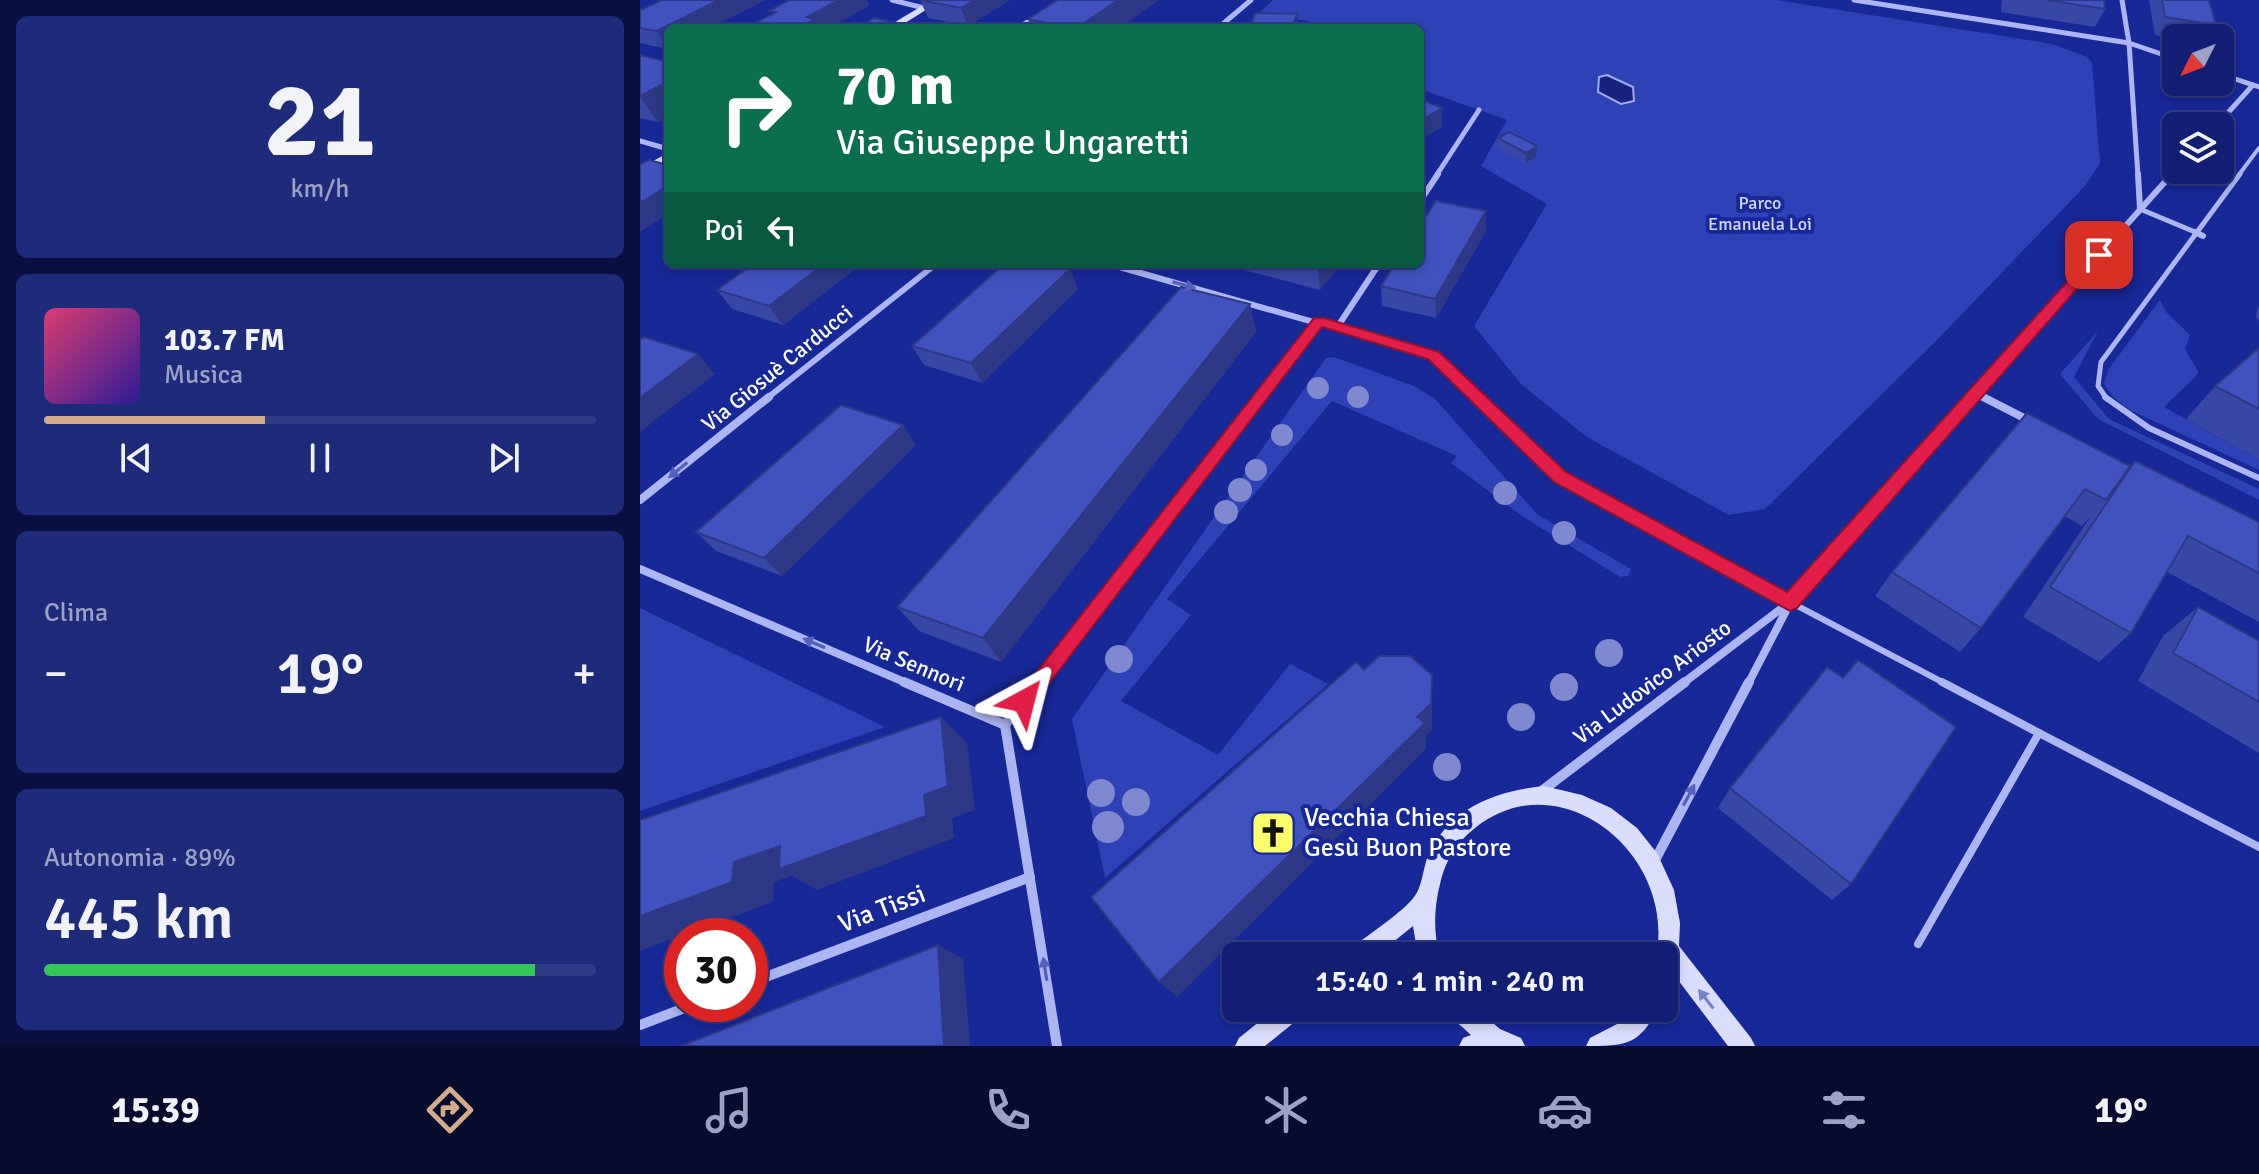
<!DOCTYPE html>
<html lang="it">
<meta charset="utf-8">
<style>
:root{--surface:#111e73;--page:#1e2b7b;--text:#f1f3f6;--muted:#9ca2c4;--line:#303c85;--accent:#d6ab8b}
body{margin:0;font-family:Signika,sans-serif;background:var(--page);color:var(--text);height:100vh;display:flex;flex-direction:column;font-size:30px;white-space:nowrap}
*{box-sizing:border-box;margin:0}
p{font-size:26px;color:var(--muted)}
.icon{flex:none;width:44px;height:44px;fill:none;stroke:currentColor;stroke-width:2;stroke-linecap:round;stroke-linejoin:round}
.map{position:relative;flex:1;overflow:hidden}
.side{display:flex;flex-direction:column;gap:16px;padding:16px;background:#09103f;width:640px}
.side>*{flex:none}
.hud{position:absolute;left:24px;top:24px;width:760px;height:244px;border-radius:12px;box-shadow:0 4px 12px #0003,0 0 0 2px var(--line);background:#0b6e4f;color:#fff;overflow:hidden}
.needle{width:52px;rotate:228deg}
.tools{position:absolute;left:1522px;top:24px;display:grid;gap:16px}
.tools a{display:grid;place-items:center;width:72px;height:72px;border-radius:12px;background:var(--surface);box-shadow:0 4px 12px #0003,0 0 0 2px var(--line);font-size:40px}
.speed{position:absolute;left:24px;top:918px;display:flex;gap:16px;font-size:40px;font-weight:700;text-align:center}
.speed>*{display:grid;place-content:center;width:104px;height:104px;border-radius:50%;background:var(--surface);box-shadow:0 4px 12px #0003,0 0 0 2px var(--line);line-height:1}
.speed .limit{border:12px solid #d22;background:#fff;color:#111}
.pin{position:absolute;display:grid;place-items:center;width:68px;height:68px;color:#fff;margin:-34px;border-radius:16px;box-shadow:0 4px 12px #0006}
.me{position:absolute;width:88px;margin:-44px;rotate:38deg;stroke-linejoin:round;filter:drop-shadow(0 0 6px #0008)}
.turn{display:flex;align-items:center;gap:28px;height:168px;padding:0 40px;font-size:36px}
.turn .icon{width:104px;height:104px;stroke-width:2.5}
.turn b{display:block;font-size:56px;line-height:68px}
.then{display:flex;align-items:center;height:76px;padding:0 40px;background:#0003;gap:16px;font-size:30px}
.big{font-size:60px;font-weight:600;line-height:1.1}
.side .tile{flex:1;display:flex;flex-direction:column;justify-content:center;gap:12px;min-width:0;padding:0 28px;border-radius:12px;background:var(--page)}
.side .dial{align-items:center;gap:0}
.dial b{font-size:104px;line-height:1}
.song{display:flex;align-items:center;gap:24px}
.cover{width:96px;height:96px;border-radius:12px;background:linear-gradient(135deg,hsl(340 70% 55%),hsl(250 70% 35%))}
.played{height:8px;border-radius:4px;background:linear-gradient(90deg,var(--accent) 40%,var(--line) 40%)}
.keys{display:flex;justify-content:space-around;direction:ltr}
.heat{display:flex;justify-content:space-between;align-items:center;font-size:44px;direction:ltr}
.charge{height:12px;border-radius:6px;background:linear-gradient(90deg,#34c759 89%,var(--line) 0)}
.trip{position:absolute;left:582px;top:942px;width:456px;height:80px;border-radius:12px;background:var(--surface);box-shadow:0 4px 12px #0003,0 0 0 2px var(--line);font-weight:600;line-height:80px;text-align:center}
.tab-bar{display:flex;height:128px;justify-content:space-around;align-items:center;background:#070c2e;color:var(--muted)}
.tab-bar .icon{width:56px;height:56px}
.tab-bar .current{color:var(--accent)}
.tab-bar b{font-size:36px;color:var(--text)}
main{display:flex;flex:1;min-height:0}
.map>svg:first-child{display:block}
</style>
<main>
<section class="side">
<div class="tile dial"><b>21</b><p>km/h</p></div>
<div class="tile">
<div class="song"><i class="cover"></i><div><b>103.7 FM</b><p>Musica</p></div></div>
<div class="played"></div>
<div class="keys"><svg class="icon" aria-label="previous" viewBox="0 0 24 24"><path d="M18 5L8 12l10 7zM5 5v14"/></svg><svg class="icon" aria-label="pause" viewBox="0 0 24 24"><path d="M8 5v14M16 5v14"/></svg><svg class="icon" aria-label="next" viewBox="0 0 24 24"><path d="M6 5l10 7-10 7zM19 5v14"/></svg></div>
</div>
<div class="tile"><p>Clima</p>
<div class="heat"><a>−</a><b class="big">19°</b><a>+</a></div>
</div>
<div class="tile"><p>Autonomia · 89%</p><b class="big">445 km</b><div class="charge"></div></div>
</section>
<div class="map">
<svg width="1619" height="1046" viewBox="0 0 1619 1046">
<rect width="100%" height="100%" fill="#172899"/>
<g fill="#2e42b8">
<path d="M633,0H1137L1412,44L1447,57L1452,63L1460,163L1445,186L1297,340L1125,509L1089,515L947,437L881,384L834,326L907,204L841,166L867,120L780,89V28H679L671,22L620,12Z"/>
<path d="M1520,300L1526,312L1550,335L1545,349L1559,373L1524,407L1619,460V470L1490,410L1472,396L1464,383L1468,370Z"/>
<path d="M1458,331L1434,377L1469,419L1619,489V500L1458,419L1420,374Z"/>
<path d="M694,357L774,386L795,399L898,515L991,569L988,576L980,577L882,516L811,463L817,456L692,401L527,599L551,615L481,701L578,755L650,664L688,684L465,878L432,719L686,358Z"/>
<path d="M0,608L245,727L0,811Z"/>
</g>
<path fill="#16227b" stroke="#9eacf4" stroke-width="2" d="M967,75L993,87L994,101L981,104L958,92L959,77Z"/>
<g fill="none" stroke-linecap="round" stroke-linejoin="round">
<path stroke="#acb6f1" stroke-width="4" d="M1598,176L1619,148"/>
<g stroke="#acb6f1" stroke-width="5">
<path d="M1500,209L1555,232"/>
<path d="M1467,399L1458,386L1461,362L1600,174"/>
</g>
<g stroke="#acb6f1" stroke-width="6">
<path d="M1465,397L1509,428L1619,478"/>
<path d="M1150,602L1306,684"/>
</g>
<g stroke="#acb6f1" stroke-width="8">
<path d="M1399,733L1619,847"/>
<path d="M1278,944L1399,733L1302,682"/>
</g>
<g stroke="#acb6f1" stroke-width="5">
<path d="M252,0L284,8"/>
<path d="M1214,0L1489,43L1536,59"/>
<path d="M1482,0L1489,43L1498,176"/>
<path d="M378,28L398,15"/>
<path d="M578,28L611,0"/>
<path d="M1580,74L1619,87"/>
<path d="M1576,126L1613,85"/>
<path d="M0,141L28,149"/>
<path d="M796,176L839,110"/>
<path d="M1530,176L1536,169"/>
</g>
<g stroke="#acb6f1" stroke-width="6">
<path d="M1498,174L1500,209"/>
<path d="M780,201L798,174"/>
<path d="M1555,232L1563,236"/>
<path d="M469,264L793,356L838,399"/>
<path d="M698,326L739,264"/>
<path d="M1337,394L1347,399"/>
<path d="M126,399L296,264"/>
<path d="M618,399L679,321"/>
<path d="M1331,399L1532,174"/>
</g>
<g stroke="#acb6f1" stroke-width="8">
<path d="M836,397L920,477L1150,602"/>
<path d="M1343,397L1390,421"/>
<path d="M0,500L129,397"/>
<path d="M0,569L269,684"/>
<path d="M397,684L620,397"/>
<path d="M1042,684L1150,602L1333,397"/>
<path d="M1108,684L1148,607"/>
</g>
<g stroke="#acb6f1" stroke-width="10">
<path d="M264,682L365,725L417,1046"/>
<path d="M365,725L399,682"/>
<path d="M899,793L1045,682"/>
<path d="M1013,864L1109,682"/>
<path d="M110,983L390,877"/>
<path d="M0,1025L55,1004"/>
</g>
<g fill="#dadefc" fill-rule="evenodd">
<path d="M292,0H302L257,28H245Z"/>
<path d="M28,153V161L0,176V168Z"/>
<path d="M904,786L942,795L971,808L997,828L1017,853L1034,890L1040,923L1039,946L1111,1038L1115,1046H1088L1032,972L1024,976V956H1016C1037,856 921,759 835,828C816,843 805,861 800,884C794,908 793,932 800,956H778L773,926L736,956H708L711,948C727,936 764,911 774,897C782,888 783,868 788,856C809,808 855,791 904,786Z"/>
<path d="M636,1008H665L662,1016L625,1046H595L599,1038Z"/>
<path d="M807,1008H835L860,1029L881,1038L885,1046H819L823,1038L831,1035L810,1016Z"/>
<path d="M991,1008H1017C1001,1046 983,1046 946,1046L950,1038L979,1023Z"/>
</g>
</g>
<g fill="#7e89cf">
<circle cx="678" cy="388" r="11"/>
<circle cx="718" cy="397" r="11"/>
<circle cx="642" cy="435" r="11"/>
<circle cx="616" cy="470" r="11"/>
<circle cx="600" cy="490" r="12"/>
<circle cx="865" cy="493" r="12"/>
<circle cx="586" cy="512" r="12"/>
<circle cx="924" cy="533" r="12"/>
<circle cx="969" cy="653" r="14"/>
<circle cx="479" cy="659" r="14"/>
<circle cx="924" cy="687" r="14"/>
<circle cx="881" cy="717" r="14"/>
<circle cx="807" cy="767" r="14"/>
<circle cx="461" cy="793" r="14"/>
<circle cx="496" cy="802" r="14"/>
<circle cx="468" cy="827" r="16"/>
</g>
<g fill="#3747a5">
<path d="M22,0H125L70,28H28V49L0,43V10Z"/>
<path d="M280,0H370L328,26L288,18Z"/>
<path d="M1362,0H1464L1465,9L1455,27L1361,12Z"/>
<path d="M1509,0H1569L1576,25L1568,38L1536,39L1515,35Z"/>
<path d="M388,19L480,28H391Z"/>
<path d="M0,55L28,62V117L18,122L0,118Z"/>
<path d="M858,138L896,157L885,163L858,148Z"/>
<path d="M846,231L796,318L742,306L741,286Z"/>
<path d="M113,264H222L143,325L92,309L77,290Z"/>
<path d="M581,264H701L680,290Z"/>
<path d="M430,269L438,289L342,383L284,365L272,346Z"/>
<path d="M610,304L616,332L361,662L279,631L257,607Z"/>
<path d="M1619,306V321L1616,317L1617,309Z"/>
<path d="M1619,348V460L1546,419L1575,386Z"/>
<path d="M276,445L142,576L76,551L56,532Z"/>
<path d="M1495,461L1619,522V622L1527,572L1491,633L1459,662L1383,617L1451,516L1442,526L1425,516L1341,628L1320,652L1235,596L1252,572L1490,466Z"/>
<path d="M1558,607L1619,641V753L1498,681L1523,636Z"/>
<path d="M1203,678L1211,884L1192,900L1078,808L1090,788Z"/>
</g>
<g fill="#2d3986">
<path d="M79,0H125L70,28H28V48L17,31Z"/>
<path d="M199,0H227L229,6L190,28H159L167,17Z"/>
<path d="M335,0H370L328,26L321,8Z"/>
<path d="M478,0H519L480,28H437Z"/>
<path d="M657,14L659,28H652Z"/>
<path d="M21,85L28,96V117L18,122L0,97V96Z"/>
<path d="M802,108V127L780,140V121Z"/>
<path d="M897,146L896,157L885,163L886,153Z"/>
<path d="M28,186V214L0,232V203Z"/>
<path d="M846,211V231L796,318L795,299Z"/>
<path d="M184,264H222L143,325L129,306Z"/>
<path d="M677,264H701L680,290Z"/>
<path d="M430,269L438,289L342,383L331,363Z"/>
<path d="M610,304L616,332L361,662L343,638Z"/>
<path d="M58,354L75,374L0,432V398Z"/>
<path d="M263,425L276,445L142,576L124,558Z"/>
<path d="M792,675V730L786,736V749L537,997L519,982L777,717Z"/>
<path d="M301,717L327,743L335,810L312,818L314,838L177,890L152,876L134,882L133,902L0,951V916L94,862L284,795Z"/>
<path d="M298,945L323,959L330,1046H304Z"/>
</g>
<g fill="#4052c0" stroke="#2d3986" stroke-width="2">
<path d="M22,0H79L17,31L0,28V10Z"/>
<path d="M149,0H199L167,17L175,19L159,28H106L136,12L129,11Z"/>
<path d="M280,0H335L321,8Z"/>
<path d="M418,0H478L437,28H431L388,19Z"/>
<path d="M1407,0H1464L1465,9Z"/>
<path d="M1522,0H1569L1576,25L1525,17Z"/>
<path d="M615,13L657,14L652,28H610Z"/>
<path d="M234,18L277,27L217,28Z"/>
<path d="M0,55L28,62V87L21,85L0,96Z"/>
<path d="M780,99L802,108L780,121Z"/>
<path d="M869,132L897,146L886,153L858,138Z"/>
<path d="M9,160L28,165V186L0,203V165Z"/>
<path d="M796,201L846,211L795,299L741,286L755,264H780V225Z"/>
<path d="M113,264H184L129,306L77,290Z"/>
<path d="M364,264H410L430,269L331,363L272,346Z"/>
<path d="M541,287L610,304L343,638L257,607Z"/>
<path d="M4,337L58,354L0,398V340Z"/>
<path d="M1619,348V409L1575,386Z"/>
<path d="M201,405L263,425L124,558L56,532Z"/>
<path d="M1387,413L1490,466L1466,500L1445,489L1341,628L1252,572Z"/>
<path d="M1495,461L1619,522V573L1548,536L1491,633L1410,587Z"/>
<path d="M1558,607L1619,641V702L1533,653Z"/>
<path d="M739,656H770L792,675L791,704L777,717L785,723L519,982L451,897L716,662L724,670Z"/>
<path d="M1218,660L1316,727L1211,884L1090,788L1187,667L1203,678Z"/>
<path d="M301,717L308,786L284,795L286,816L139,869L140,846L94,862L92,882L0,916V820Z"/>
<path d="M298,945L304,1046H41Z"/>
</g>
<defs><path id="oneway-solid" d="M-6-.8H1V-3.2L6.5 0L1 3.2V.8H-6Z" transform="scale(2)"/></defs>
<g fill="#5361bc">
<use href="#oneway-solid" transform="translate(544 285) rotate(15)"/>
<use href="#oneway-solid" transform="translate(38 470) rotate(141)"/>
<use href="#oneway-solid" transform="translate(174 643) rotate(-157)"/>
<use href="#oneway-solid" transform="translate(1049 795) rotate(-62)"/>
<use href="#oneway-solid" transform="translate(405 969) rotate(-99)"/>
</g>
<use fill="#7883ca" href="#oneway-solid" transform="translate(1066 999) rotate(-128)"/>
<path fill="#e11d48" stroke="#92132f" stroke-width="2" d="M1459,251L1466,255L1464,258L1157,608L1150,611L914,482L788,359L682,327L391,707L384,710L377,707L374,701L674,318H684L799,352L926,472L1147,592L1454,252Z"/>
<defs>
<g id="church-square" transform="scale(2.3)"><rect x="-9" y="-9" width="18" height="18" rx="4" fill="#fcff6c" stroke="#172899"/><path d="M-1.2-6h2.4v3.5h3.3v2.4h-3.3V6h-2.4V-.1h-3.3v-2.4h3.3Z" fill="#111"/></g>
</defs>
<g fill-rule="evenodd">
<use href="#church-square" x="633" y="833"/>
</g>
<g text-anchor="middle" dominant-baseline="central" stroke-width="8" stroke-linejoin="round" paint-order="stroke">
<g font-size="18" fill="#d3d9fc" stroke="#172899">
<text x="1120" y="203">Parco<tspan x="1120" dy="21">Emanuela Loi</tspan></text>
</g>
<g font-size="22" fill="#fff" stroke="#172899">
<text transform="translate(137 368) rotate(-39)">Via Giosuè Carducci</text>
<text transform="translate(274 664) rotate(23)">Via Sennori</text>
<text transform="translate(1012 682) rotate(-37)">Via Ludovico Ariosto</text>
</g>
<g font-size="26" fill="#fff" stroke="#172899" text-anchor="start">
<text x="664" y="818">Vecchia Chiesa<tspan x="664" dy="30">Gesù Buon Pastore</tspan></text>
</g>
<g font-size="26" fill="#fff" stroke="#172899">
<text transform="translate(242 909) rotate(-21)">Via Tissi</text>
</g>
</g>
</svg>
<div class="tools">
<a><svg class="needle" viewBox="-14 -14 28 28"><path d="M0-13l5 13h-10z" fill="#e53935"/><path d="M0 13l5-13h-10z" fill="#9ca2c4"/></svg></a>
<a><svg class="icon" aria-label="layers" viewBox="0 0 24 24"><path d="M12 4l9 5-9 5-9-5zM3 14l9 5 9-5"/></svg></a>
</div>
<div class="speed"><div class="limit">30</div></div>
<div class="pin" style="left:1459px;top:255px;background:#d93025"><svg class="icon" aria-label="arrive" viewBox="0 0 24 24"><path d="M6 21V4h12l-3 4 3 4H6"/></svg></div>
<svg class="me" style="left:384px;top:701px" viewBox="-20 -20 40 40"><path d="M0-17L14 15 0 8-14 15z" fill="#e11d48" stroke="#fff" stroke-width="4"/></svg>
<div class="trip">15:40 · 1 min · 240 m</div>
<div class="hud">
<div class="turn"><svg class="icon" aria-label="right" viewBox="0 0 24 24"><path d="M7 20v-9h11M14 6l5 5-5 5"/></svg><div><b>70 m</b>Via Giuseppe Ungaretti</div></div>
<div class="then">Poi<svg class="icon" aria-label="left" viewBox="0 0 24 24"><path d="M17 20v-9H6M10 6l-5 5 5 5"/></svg></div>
</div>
</div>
</main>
<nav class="tab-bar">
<b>15:39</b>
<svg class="icon current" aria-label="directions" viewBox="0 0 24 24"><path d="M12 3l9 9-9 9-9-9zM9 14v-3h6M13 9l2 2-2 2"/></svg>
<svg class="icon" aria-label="music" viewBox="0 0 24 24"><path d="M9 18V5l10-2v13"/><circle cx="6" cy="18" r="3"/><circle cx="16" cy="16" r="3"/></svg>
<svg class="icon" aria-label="phone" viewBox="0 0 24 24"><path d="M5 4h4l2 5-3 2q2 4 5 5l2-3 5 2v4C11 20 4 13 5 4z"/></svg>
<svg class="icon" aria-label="climate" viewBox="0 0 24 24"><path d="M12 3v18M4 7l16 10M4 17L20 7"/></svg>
<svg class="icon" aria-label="car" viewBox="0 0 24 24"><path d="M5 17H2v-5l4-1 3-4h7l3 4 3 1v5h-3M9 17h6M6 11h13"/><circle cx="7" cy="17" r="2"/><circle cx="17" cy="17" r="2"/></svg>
<svg class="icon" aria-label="filters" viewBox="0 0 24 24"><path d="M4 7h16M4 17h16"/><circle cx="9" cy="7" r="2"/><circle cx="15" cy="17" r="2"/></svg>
<b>19°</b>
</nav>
